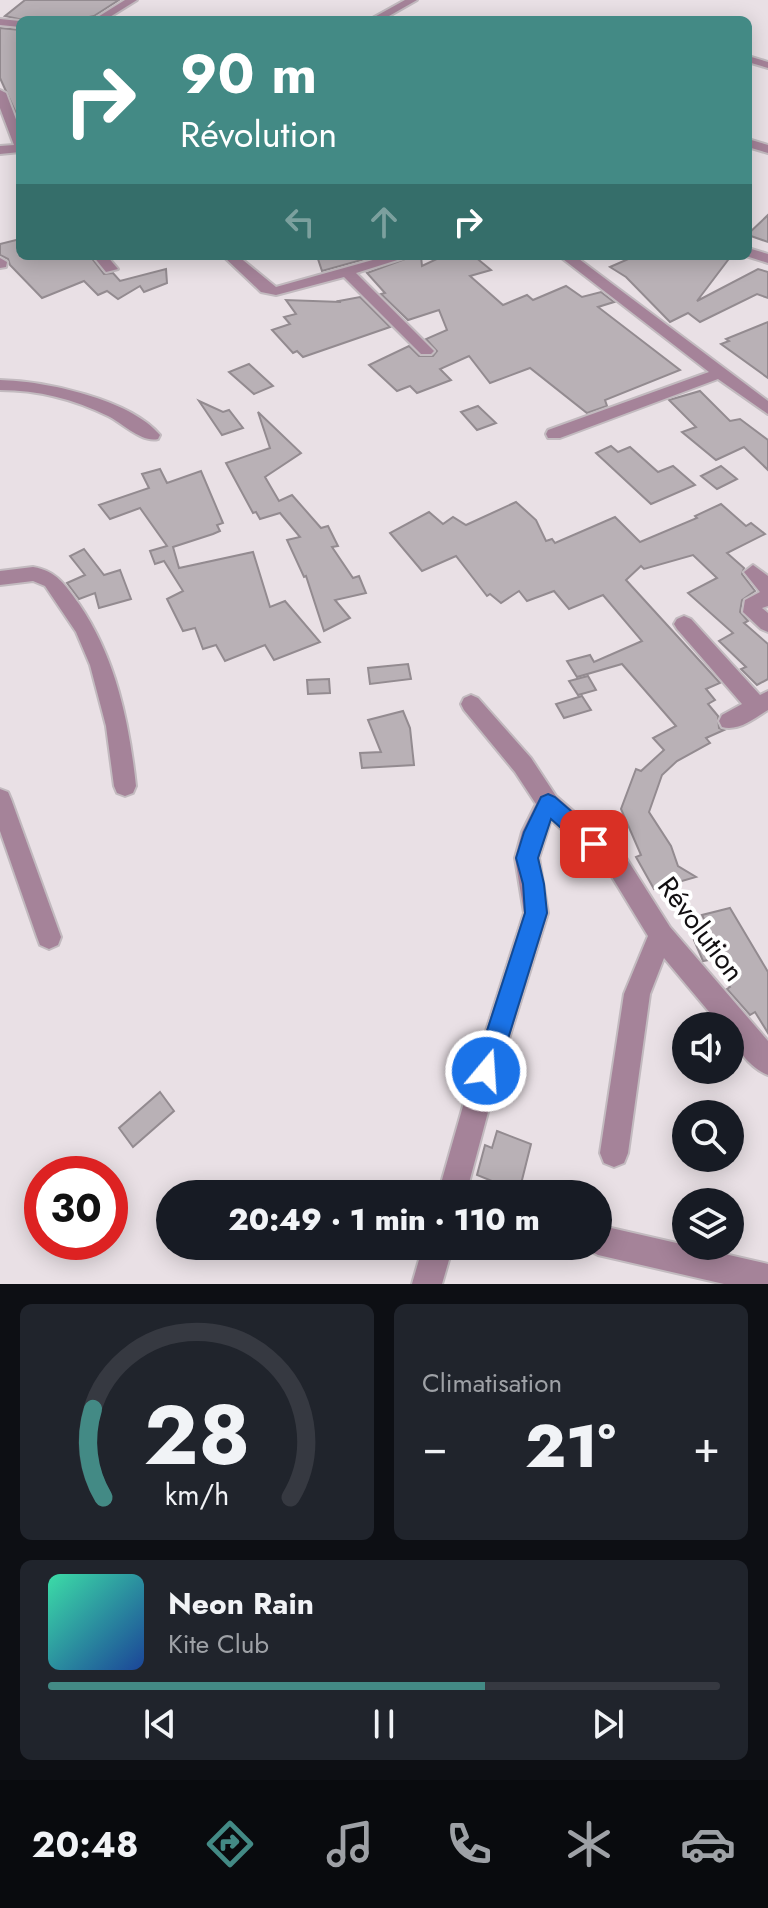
<!DOCTYPE html>
<html lang="fr">
<meta charset="utf-8">
<style>
:root{--surface:#171b24;--page:#20242c;--text:#f1f3f6;--muted:#9ea1a6;--line:#363941;--accent:#438a85}
body{margin:0;font-family:Jost,sans-serif;background:var(--page);color:var(--text);height:100vh;display:flex;flex-direction:column;font-size:30px;white-space:nowrap}
*{box-sizing:border-box;margin:0}
p{font-size:26px;color:var(--muted)}
.icon{flex:none;width:44px;height:44px;fill:none;stroke:currentColor;stroke-width:2;stroke-linecap:round;stroke-linejoin:round}
.map{position:relative;height:1284px;overflow:hidden}
.details{display:flex;flex-direction:column;gap:20px;padding:20px;background:#0d0f14;flex:1}
.details>*{flex:none}
.guide{position:absolute;left:16px;top:16px;width:736px;height:244px;border-radius:12px;box-shadow:0 4px 20px #0003;background:#438a85;color:#fff;overflow:hidden}
.buttons{position:absolute;left:672px;top:1012px;display:grid;gap:16px}
.buttons a{display:grid;place-items:center;width:72px;height:72px;border-radius:50%;background:var(--surface);box-shadow:0 4px 20px #0003;font-size:40px}
.speed{position:absolute;left:24px;top:1156px;display:flex;gap:16px;font-size:40px;font-weight:700;text-align:center}
.speed>*{display:grid;place-content:center;width:104px;height:104px;border-radius:50%;background:var(--surface);box-shadow:0 4px 20px #0003;line-height:1}
.speed .limit{border:12px solid #d22;background:#fff;color:#111}
.pin{position:absolute;display:grid;place-items:center;width:68px;height:68px;color:#fff;margin:-34px;border-radius:16px;box-shadow:0 4px 12px #0006}
.me{position:absolute;width:88px;margin:-44px;rotate:18deg;stroke-linejoin:round;filter:drop-shadow(0 0 6px #0008)}
.turn{display:flex;align-items:center;gap:28px;height:168px;padding:0 32px;font-size:36px}
.turn .icon{width:104px;height:104px;stroke-width:2.5}
.turn b{display:block;font-size:56px;line-height:68px}
.lanes{display:flex;align-items:center;height:76px;padding:0 32px;background:#0003;justify-content:center;gap:40px;direction:ltr}
.lanes .off{opacity:.35}
.big{font-size:60px;font-weight:800;line-height:1.1}
.details .tile{flex:1;display:flex;flex-direction:column;justify-content:center;gap:12px;min-width:0;padding:0 28px;border-radius:12px;background:var(--page)}
.details .dial{align-items:center;gap:0}
.dial svg{height:208px;overflow:visible;fill:none;stroke:var(--line);stroke-width:7;stroke-linecap:round;text-anchor:middle}
.dial text{fill:var(--text);stroke:none}
.song{display:flex;align-items:center;gap:24px}
.cover{width:96px;height:96px;border-radius:12px;background:linear-gradient(135deg,hsl(160 70% 55%),hsl(220 70% 35%))}
.played{height:8px;border-radius:4px;background:linear-gradient(90deg,var(--accent) 65%,var(--line) 65%)}
.keys{display:flex;justify-content:space-around;direction:ltr}
.heat{display:flex;justify-content:space-between;align-items:center;font-size:44px;direction:ltr}
.details .tiles{flex:1;display:grid;gap:20px;grid-template-columns:1fr 1fr}
.tile:last-child{grid-column:span 2}
.trip{position:absolute;left:156px;top:1180px;width:456px;height:80px;border-radius:40px;background:var(--surface);box-shadow:0 4px 20px #0003;font-weight:800;line-height:80px;text-align:center}
.tab-bar{display:flex;height:128px;justify-content:space-around;align-items:center;background:#090b0e;color:var(--muted)}
.tab-bar .icon{width:56px;height:56px}
.tab-bar .selected{color:var(--accent)}
.tab-bar b{font-size:36px;color:var(--text)}
.map>svg:first-child{display:block}
</style>
<div class="map">
<svg width="768" height="1284" viewBox="0 0 768 1284">
<rect width="100%" height="100%" fill="#e9e0e5"/>
<g fill="#b9b1b6" stroke="#938b90" stroke-width="2">
<path d="M25,0H119L94,16L74,20H23L5,16Z"/>
<path d="M0,28L20,30V122L0,78Z"/>
<path d="M768,215V242L748,235V234Z"/>
<path d="M20,239V256H90L104,274L113,273L120,281L166,269L167,283L144,292L140,286L118,299L107,291L98,295L84,281L42,298L10,265L8,259L0,255V244Z"/>
<path d="M317,256H376L322,271Z"/>
<path d="M413,256H421L422,266L443,256H474L491,270L470,276L503,305L527,295L533,300L566,286L582,297L601,292L614,302L598,307L680,370L605,400L607,406L587,413L530,368L490,383L469,356L440,369L451,380L417,393L410,386L397,391L369,365L409,346L419,356H433L437,351L426,339L447,330L439,310L408,320L381,294L385,293L367,273Z"/>
<path d="M635,256H731L697,301L758,269L768,272V298L757,294L700,322L688,313L670,322L626,277L610,267Z"/>
<path d="M360,297L390,327L303,357L297,351L293,353L272,330L290,324L284,317L296,314L286,300L341,302L339,301Z"/>
<path d="M768,322V378L721,344L729,341L726,339Z"/>
<path d="M249,364L273,386L254,394L229,372Z"/>
<path d="M700,391L730,421L740,419L768,440V470L744,447L716,460L682,432L696,427L669,400Z"/>
<path d="M199,401L223,412L229,410L243,428L222,435Z"/>
<path d="M478,406L496,423L477,430L461,412Z"/>
<path d="M258,412L301,453L265,477L279,501L292,495L321,528L328,526L338,546L332,547L353,578L359,576L366,593L335,600L350,618L324,631L306,576L304,577L287,540L300,537L280,513L260,519L256,512L253,513L226,463L270,448Z"/>
<path d="M611,446L618,452L630,447L658,472L673,466L695,485L651,504L596,453Z"/>
<path d="M721,466L737,479L717,489L701,476Z"/>
<path d="M160,469L167,483L201,471L223,523L217,525L220,531L213,534L173,547L179,568L253,552L270,607L285,601L320,642L274,660L265,645L225,661L216,645L203,649L195,628L183,631L167,599L183,591L164,561L155,564L150,551L167,546L140,508L110,519L99,505L149,488L142,474Z"/>
<path d="M516,502L536,520L546,541L552,539L555,543L615,517L640,542L697,518L695,516L721,504L746,526L751,523L765,534L727,553L744,568L742,574L755,591L742,600L740,612L748,621L744,623L768,644V679L757,685L741,669L746,667L719,641L733,633L688,593L717,578L693,555L644,569L641,566L626,580L720,683L706,689L715,700L708,704L718,716L719,728L724,730L706,738L710,743L677,761L662,775L649,812L671,846L678,866L696,877L654,889L636,857L641,855L621,809L636,769L641,771L664,750L653,738L676,726L622,664L577,677L567,661L590,655L594,662L642,641L603,595L569,609L554,591L527,601L519,591L501,603L490,594L487,596L456,556L422,571L390,533L429,512L443,524L453,517L466,525Z"/>
<path d="M84,549L104,575L120,570L131,599L99,608L95,593L79,599L67,583L85,575L70,556Z"/>
<path d="M408,664L411,679L370,684L368,668Z"/>
<path d="M588,676L596,690L578,695L569,681Z"/>
<path d="M329,679L330,693L308,694L307,680Z"/>
<path d="M582,696L591,710L564,718L556,704Z"/>
<path d="M403,711L410,728L414,765L362,768L360,753L381,752L368,720Z"/>
<path d="M730,908L768,972V1033L755,1012L750,1015L727,989L730,987L714,959L703,961L694,940L700,938L693,926L705,921L702,915Z"/>
<path d="M160,1092L174,1111L133,1147L119,1128Z"/>
<path d="M497,1131L531,1144L519,1192L477,1175L485,1145L492,1148Z"/>
</g>
<g fill="none" stroke-linecap="round" stroke-linejoin="round">
<g stroke="#c2babf" stroke-width="4">
<g id="minor">
<path d="M125,0H137L105,20H93Z"/>
<path d="M405,0H417L382,20H369Z"/>
<path d="M0,19L20,21V27L0,25Z"/>
<path d="M748,56L768,62V68L748,62Z"/>
<path d="M0,90L6,93L20,130V152L0,154V146L14,145L0,108Z"/>
<path d="M748,139L768,145V153L748,147Z"/>
<path d="M748,248L768,254V263L746,256Z"/>
<path d="M93,256H107L118,269L106,272Z"/>
<path d="M223,256H238L276,287L387,256H410L356,273L434,351L431,354H421L344,277L276,295L261,292Z"/>
<path d="M559,256H575L768,401V414L718,379L560,438H548L546,434L548,430L709,372Z"/>
<path d="M0,258L7,262L6,267L0,268Z"/>
<path d="M0,380C45,381 130,399 160,435L158,439C142,443 122,423 108,416C73,399 39,390 0,390Z"/>
<path d="M753,565L768,576V606L762,608L768,613V632L761,629L743,612L745,600L760,592L744,572Z"/>
<path d="M33,567C57,571 65,585 79,604C116,658 129,722 136,786L133,793L125,796L117,793L114,786L106,726L90,665L76,632L45,586L33,581L0,585V571Z"/>
<path d="M684,616L691,619L760,695L768,691V710C755,718 738,732 722,727L719,721L722,715L742,704L677,629L674,624L677,619Z"/>
<path d="M471,695L478,698L531,758L556,796L625,856L670,927L768,1041V1075C751,1069 730,1044 730,1026H721L664,958L650,994L628,1153L624,1163L614,1167L604,1163L600,1153L624,994L648,936L609,872L551,820L539,858L548,913L499,1071L466,1194H438L473,1071L524,913L515,858L522,832L536,804L515,772L464,710L461,704L464,698Z"/>
<path d="M0,789L8,792L11,799L61,937L58,945L49,949L40,945L37,937L0,831Z"/>
<path d="M598,1225L768,1264V1284H724L598,1255L588,1250L586,1246H598Z"/>
<path d="M423,1246H453L442,1284H412Z"/>
</g>
</g>
<use href="#minor" fill="#a58399" fill-rule="evenodd"/>
</g>
<path fill="#1a73e8" stroke="#114b97" stroke-width="2" d="M548,794L555,797L601,837L605,844L601,851L594,853L587,851L551,819L538,858L544,884L547,913L498,1071L495,1079L486,1083L477,1079L474,1071L525,913L523,884L516,858L524,832L541,797Z"/>
<g text-anchor="middle" dominant-baseline="central" stroke-width="8" stroke-linejoin="round" paint-order="stroke">
<g font-size="28" fill="#120f11" stroke="#fff">
<text transform="translate(701 929) rotate(53)">Révolution</text>
</g>
</g>
</svg>
<div class="buttons">
<a><svg class="icon" aria-label="sound" viewBox="0 0 24 24"><path d="M4 9h4l5-4v14l-5-4H4zM17 9q2 3 0 6"/></svg></a>
<a><svg class="icon" aria-label="search" viewBox="0 0 24 24"><circle cx="10" cy="10" r="6"/><path d="M15 15l6 6"/></svg></a>
<a><svg class="icon" aria-label="layers" viewBox="0 0 24 24"><path d="M12 4l9 5-9 5-9-5zM3 14l9 5 9-5"/></svg></a>
</div>
<div class="speed"><div class="limit">30</div></div>
<div class="pin" style="left:594px;top:844px;background:#d93025"><svg class="icon" aria-label="arrive" viewBox="0 0 24 24"><path d="M6 21V4h12l-3 4 3 4H6"/></svg></div>
<svg class="me" style="left:486px;top:1071px" viewBox="-20 -20 40 40"><circle r="17" fill="#1a73e8" stroke="#fff" stroke-width="3"/><path d="M0-11L8 9 0 5-8 9z" fill="#fff"/></svg>
<div class="trip">20:49 · 1 min · 110 m</div>
<div class="guide">
<div class="turn"><svg class="icon" aria-label="right" viewBox="0 0 24 24"><path d="M7 20v-9h11M14 6l5 5-5 5"/></svg><div><b>90 m</b>Révolution</div></div>
<div class="lanes"><svg class="icon off" aria-label="left" viewBox="0 0 24 24"><path d="M17 20v-9H6M10 6l-5 5 5 5"/></svg><svg class="icon off" aria-label="ahead" viewBox="0 0 24 24"><path d="M12 20V5M6 11l6-6 6 6"/></svg><svg class="icon" aria-label="right" viewBox="0 0 24 24"><path d="M7 20v-9h11M14 6l5 5-5 5"/></svg></div>
</div>
</div>
<section class="details">
<div class="tiles">
<div class="tile dial"><svg viewBox="0 0 100 80">
<path d="M14 69A42 42 0 1 1 86 69"/>
<path d="M14 69A42 42 0 0 1 10 35" stroke="#438a85"/>
<text x="50" y="56" font-size="32" font-weight="700">28</text>
<text x="50" y="72" font-size="11">km/h</text>
</svg></div>
<div class="tile"><p>Climatisation</p>
<div class="heat"><a>−</a><b class="big">21°</b><a>+</a></div>
</div>
<div class="tile">
<div class="song"><i class="cover"></i><div><b>Neon Rain</b><p>Kite Club</p></div></div>
<div class="played"></div>
<div class="keys"><svg class="icon" aria-label="previous" viewBox="0 0 24 24"><path d="M18 5L8 12l10 7zM5 5v14"/></svg><svg class="icon" aria-label="pause" viewBox="0 0 24 24"><path d="M8 5v14M16 5v14"/></svg><svg class="icon" aria-label="next" viewBox="0 0 24 24"><path d="M6 5l10 7-10 7zM19 5v14"/></svg></div>
</div>
</div>
</section>
<nav class="tab-bar">
<b>20:48</b>
<svg class="icon selected" aria-label="directions" viewBox="0 0 24 24"><path d="M12 3l9 9-9 9-9-9zM9 14v-3h6M13 9l2 2-2 2"/></svg>
<svg class="icon" aria-label="music" viewBox="0 0 24 24"><path d="M9 18V5l10-2v13"/><circle cx="6" cy="18" r="3"/><circle cx="16" cy="16" r="3"/></svg>
<svg class="icon" aria-label="phone" viewBox="0 0 24 24"><path d="M5 4h4l2 5-3 2q2 4 5 5l2-3 5 2v4C11 20 4 13 5 4z"/></svg>
<svg class="icon" aria-label="climate" viewBox="0 0 24 24"><path d="M12 3v18M4 7l16 10M4 17L20 7"/></svg>
<svg class="icon" aria-label="car" viewBox="0 0 24 24"><path d="M5 17H2v-5l4-1 3-4h7l3 4 3 1v5h-3M9 17h6M6 11h13"/><circle cx="7" cy="17" r="2"/><circle cx="17" cy="17" r="2"/></svg>
</nav>
